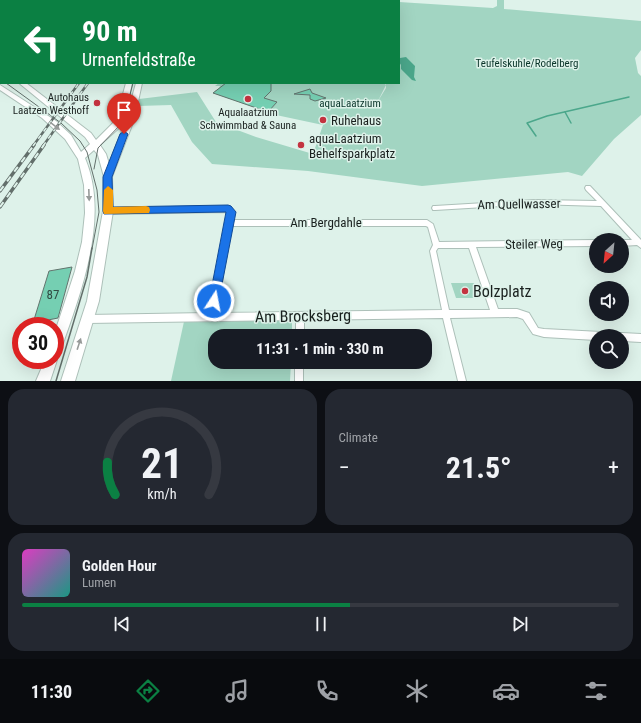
<!DOCTYPE html>
<meta charset="utf-8">
<style>
:root{--surface:#171b24;--page:#242831;--text:#f1f3f6;--muted:#9ea1a6;--line:#363941;--accent:#0b8043}
body{margin:0;font-family:"Roboto Condensed",sans-serif;background:var(--page);color:var(--text);height:100vh;display:flex;flex-direction:column;font-size:15px;white-space:nowrap}
*{box-sizing:border-box;margin:0}
p{font-size:13px;color:var(--muted)}
.icon{flex:none;width:22px;height:22px;fill:none;stroke:currentColor;stroke-width:2;stroke-linecap:round;stroke-linejoin:round}
.map{position:relative;height:381px;overflow:hidden}
.sheet{display:flex;flex-direction:column;gap:8px;padding:8px;background:#0d0f14;flex:1}
.sheet>*{flex:none}
.top-card{position:absolute;left:0px;top:0px;width:400px;height:84px;box-shadow:0 4px 16px #0002;background:#0b8043;color:#fff;overflow:hidden}
.needle{width:26px;rotate:207deg}
.tools{position:absolute;left:589px;top:233px;display:grid;gap:8px}
.tools a{display:grid;place-items:center;width:40px;height:40px;border-radius:50%;background:var(--surface);box-shadow:0 4px 16px #0002;font-size:20px}
.speed{position:absolute;left:12px;top:317px;display:flex;gap:8px;font-size:20px;font-weight:700;text-align:center}
.speed>*{display:grid;place-content:center;width:52px;height:52px;border-radius:50%;background:var(--surface);box-shadow:0 4px 16px #0002;line-height:1}
.speed .limit{border:6px solid #d22;background:#fff;color:#111}
.pin{position:absolute;display:grid;place-items:center;width:34px;height:34px;color:#fff;margin:-41px -17px;border-radius:50% 50% 50% 0;rotate:-45deg;box-shadow:0 0 4px #0007}
.pin .icon{rotate:45deg}
.me{position:absolute;width:44px;margin:-22px;rotate:11deg;stroke-linejoin:round;filter:drop-shadow(0 0 3px #0008)}
.turn{display:flex;align-items:center;gap:14px;height:84px;padding:0 16px;font-size:18px}
.turn .icon{width:52px;height:52px;stroke-width:2.5}
.turn b{display:block;font-size:28px;line-height:34px}
.big{font-size:30px;font-weight:700;line-height:1.1}
.sheet .tile{flex:1;display:flex;flex-direction:column;justify-content:center;gap:6px;min-width:0;padding:0 14px;border-radius:16px;background:var(--page)}
.sheet .dial{align-items:center;gap:0}
.dial svg{height:104px;overflow:visible;fill:none;stroke:var(--line);stroke-width:7;stroke-linecap:round;text-anchor:middle}
.dial text{fill:var(--text);stroke:none}
.song{display:flex;align-items:center;gap:12px}
.cover{width:48px;height:48px;border-radius:6px;background:linear-gradient(135deg,hsl(310 70% 55%),hsl(170 70% 35%))}
.played{height:4px;border-radius:2px;background:linear-gradient(90deg,var(--accent) 55%,var(--line) 55%)}
.keys{display:flex;justify-content:space-around;direction:ltr}
.heat{display:flex;justify-content:space-between;align-items:center;font-size:22px;direction:ltr}
.sheet .tiles{flex:1;display:grid;gap:8px;grid-template-columns:1fr 1fr}
.tile:last-child{grid-column:span 2}
.trip{position:absolute;left:208px;top:329px;width:224px;height:40px;border-radius:16px;background:var(--surface);box-shadow:0 4px 16px #0002;font-weight:700;line-height:40px;text-align:center}
.tabs{display:flex;height:64px;justify-content:space-around;align-items:center;background:#090b0e;color:var(--muted)}
.tabs .icon{width:28px;height:28px}
.tabs .on{color:var(--accent)}
.tabs b{font-size:18px;color:var(--text)}
.map>svg:first-child{display:block}
</style>
<div class="map">
<svg width="641" height="381" viewBox="0 0 641 381">
<rect width="100%" height="100%" fill="#def2ea"/>
<g fill="#a2d5c2">
<path d="M497,0H504V9L641,21V50L635,58L638,73L641,76V115L614,139L582,176L568,172L422,186L308,171L212,164L192,142L171,105L138,106L139,99L197,92L216,122L256,137L313,154L323,125L276,115L213,93L216,90L221,92L219,89L220,86H215L219,83H384L386,85L378,101L386,88V83H399V2L493,8L497,6Z"/>
<path d="M451,283H474L479,298H456Z"/>
<path d="M292,316V336H215V362H291L290,381H171L185,317Z"/>
</g>
<path fill="#4ba78b" d="M406,57L415,66L414,77L416,81L412,80L401,69V65L399,62L400,58Z"/>
<g fill="none" stroke-linecap="round" stroke-linejoin="round">
<g stroke="#4ba78b" stroke-width="1.5">
<path d="M565,112L571,123"/>
<path d="M536,136L527,123L547,116L629,97"/>
</g>
</g>
<g fill="#75cfb2" stroke="#63746e">
<path d="M226,83H271V91L264,98L277,102L268,112L213,93Z"/>
<path d="M310,89L312,93L326,98L315,101L310,99V95L294,94Z"/>
<path d="M72,267L58,318L33,323L49,271Z"/>
</g>
<g fill="none" stroke-linecap="round" stroke-linejoin="round">
<g stroke="#adc0b9" stroke-width="2">
<g id="street">
<path d="M586,186H590L641,240V248L637,245L622,246V240H632L601,206L535,204L435,210H433L432,208L433,206H435L535,200L597,201L586,190L585,188Z"/>
<path d="M228,206L230,207L234,212L233,220H427L433,224L439,242L596,240V246L476,247L498,309H517L529,313L538,328L544,329L601,332L604,333L605,336H596V340L544,337L533,334L523,319L517,317L450,318L466,381H458L443,318L304,320V336H296V320L87,323L84,322L83,319L84,316L87,315L208,313L228,213L227,212L108,214L106,213L105,211L106,209ZM232,226H426L428,227L433,245L430,251L442,310L216,313ZM438,248H469L490,310H449L436,251Z"/>
<path d="M622,333L641,334V342L622,341V336H618L619,334Z"/>
<rect x="295" y="362" width="8" height="19"/>
</g>
</g>
<g stroke="#adc0b9" stroke-width="2">
<g id="secondary">
<rect x="0" y="64" width="1" height="5"/>
<path d="M19,83H26L91,133L96,140L116,120L126,83H132L124,120L120,127L100,145L106,154L109,164L126,120L136,83H142L134,120L112,177L113,211L99,301L75,381H61L87,301L103,211L104,177L98,155L94,150L85,158C110,217 81,292 61,349L59,353L55,355V332L75,271L82,242L85,213L84,185L78,159L65,139L42,118L0,90V85L56,121L71,135L81,152L90,144L85,137Z"/>
<path d="M55,355L57,360L50,381H36L45,360H55Z"/>
</g>
</g>
<use href="#street" fill="#fff" fill-rule="evenodd"/>
<use href="#secondary" fill="#fff" fill-rule="evenodd"/>
<g stroke="#636f6b" stroke-width="1">
<path d="M6,83L61,123L80,141L87,152L97,190L99,212L92,249"/>
<path d="M94,169L98,148L123,122L133,83"/>
</g>
<path stroke="#636f6b" stroke-width="1.5" d="M56,381L87,277L92,248"/>
<g stroke="#636f6b" stroke-width="2.5">
<g id="rail-far1">
<path d="M33,146L79,83"/>
<path d="M43,146L88,83"/>
</g>
</g>
<g stroke="#636f6b" stroke-width="3.5">
<g id="rail">
<path d="M0,191L34,145"/>
<path d="M0,207L44,145"/>
</g>
</g>
<use href="#rail-far1" stroke="#def2ea" stroke-width="1.5" stroke-dasharray="4.5" stroke-linecap="butt"/>
<use href="#rail" stroke="#def2ea" stroke-width="2" stroke-dasharray="6" stroke-linecap="butt"/>
</g>
<defs><path id="oneway-solid" d="M-6-.8H1V-3.2L6.5 0L1 3.2V.8H-6Z"/></defs>
<g fill="#989b9a">
<use href="#oneway-solid" transform="translate(55 126) rotate(38)"/>
<use href="#oneway-solid" transform="translate(89 195) rotate(88)"/>
<use href="#oneway-solid" transform="translate(79 344) rotate(-72)"/>
</g>
<path fill="#1a73e8" stroke="#114b97" d="M124,131L128,134L112,177L113,207L228,205L231,206L236,212L218,305L214,307L210,305L209,301L226,212L104,214L103,211V177L120,134Z"/>
<path fill="#f59e0b" d="M108,186L113,190V207L146,206L149,207L150,210L149,213L104,214L103,211L104,190Z"/>
<g fill="#c33340" stroke="#def2ea" stroke-width="1.5">
<circle cx="248" cy="99" r="4"/>
<circle cx="97" cy="103" r="4"/>
<circle cx="323" cy="120" r="4"/>
<circle cx="301" cy="145" r="4"/>
<circle cx="465" cy="291" r="4"/>
</g>
<g text-anchor="middle" dominant-baseline="central" stroke-width="3" stroke-linejoin="round" paint-order="stroke">
<g font-size="11" fill="#093429" stroke="#def2ea">
<text x="527" y="63">Teufelskuhle/Rodelberg</text>
<text x="350" y="103">aquaLaatzium</text>
</g>
<g font-size="11" fill="#1a211f" stroke="#def2ea" text-anchor="end">
<text x="89" y="97">Autohaus<tspan x="89" dy="13">Laatzen Westhoff</tspan></text>
<text x="248" y="112" text-anchor="middle">Aqualaatzium<tspan x="248" dy="13">Schwimmbad &amp; Sauna</tspan></text>
</g>
<g font-size="13" fill="#1a211f" stroke="#def2ea" text-anchor="start">
<text x="331" y="120">Ruhehaus</text>
<text x="309" y="138">aquaLaatzium<tspan x="309" dy="15">Behelfsparkplatz</tspan></text>
</g>
<g font-size="13" fill="#1a211f" stroke="#def2ea">
<text transform="translate(519 204) rotate(-1)">Am Quellwasser</text>
<text x="326" y="222">Am Bergdahle</text>
<text transform="translate(534 244) rotate(-1)">Steiler Weg</text>
</g>
<g font-size="13" fill="#314c44">
<text x="53" y="294">87</text>
</g>
<g font-size="16" fill="#1a211f" stroke="#def2ea" text-anchor="start">
<text x="473" y="291">Bolzplatz</text>
</g>
<g font-size="16" fill="#1a211f" stroke="#def2ea">
<text transform="translate(303 316) rotate(-1)">Am Brocksberg</text>
</g>
</g>
</svg>
<div class="tools">
<a><svg class="needle" viewBox="-14 -14 28 28"><path d="M0-13l5 13h-10z" fill="#e53935"/><path d="M0 13l5-13h-10z" fill="#9ea1a6"/></svg></a>
<a><svg class="icon" aria-label="sound" viewBox="0 0 24 24"><path d="M4 9h4l5-4v14l-5-4H4zM17 9q2 3 0 6"/></svg></a>
<a><svg class="icon" aria-label="search" viewBox="0 0 24 24"><circle cx="10" cy="10" r="6"/><path d="M15 15l6 6"/></svg></a>
</div>
<div class="speed"><div class="limit">30</div></div>
<div class="pin" style="left:124px;top:134px;background:#d93025"><svg class="icon" aria-label="arrive" viewBox="0 0 24 24"><path d="M6 21V4h12l-3 4 3 4H6"/></svg></div>
<svg class="me" style="left:214px;top:301px" viewBox="-20 -20 40 40"><circle r="17" fill="#1a73e8" stroke="#fff" stroke-width="3"/><path d="M0-11L8 9 0 5-8 9z" fill="#fff"/></svg>
<div class="trip">11:31 · 1 min · 330 m</div>
<div class="top-card">
<div class="turn"><svg class="icon" aria-label="left" viewBox="0 0 24 24"><path d="M17 20v-9H6M10 6l-5 5 5 5"/></svg><div><b>90 m</b>Urnenfeldstraße</div></div>
</div>
</div>
<section class="sheet">
<div class="tiles">
<div class="tile dial"><svg viewBox="0 0 100 80">
<path d="M14 69A42 42 0 1 1 86 69"/>
<path d="M14 69A42 42 0 0 1 8 44" stroke="#0b8043"/>
<text x="50" y="56" font-size="32" font-weight="700">21</text>
<text x="50" y="72" font-size="11">km/h</text>
</svg></div>
<div class="tile"><p>Climate</p>
<div class="heat"><a>−</a><b class="big">21.5°</b><a>+</a></div>
</div>
<div class="tile">
<div class="song"><i class="cover"></i><div><b>Golden Hour</b><p>Lumen</p></div></div>
<div class="played"></div>
<div class="keys"><svg class="icon" aria-label="previous" viewBox="0 0 24 24"><path d="M18 5L8 12l10 7zM5 5v14"/></svg><svg class="icon" aria-label="pause" viewBox="0 0 24 24"><path d="M8 5v14M16 5v14"/></svg><svg class="icon" aria-label="next" viewBox="0 0 24 24"><path d="M6 5l10 7-10 7zM19 5v14"/></svg></div>
</div>
</div>
</section>
<nav class="tabs">
<b>11:30</b>
<svg class="icon on" aria-label="directions" viewBox="0 0 24 24"><path d="M12 3l9 9-9 9-9-9zM9 14v-3h6M13 9l2 2-2 2"/></svg>
<svg class="icon" aria-label="music" viewBox="0 0 24 24"><path d="M9 18V5l10-2v13"/><circle cx="6" cy="18" r="3"/><circle cx="16" cy="16" r="3"/></svg>
<svg class="icon" aria-label="phone" viewBox="0 0 24 24"><path d="M5 4h4l2 5-3 2q2 4 5 5l2-3 5 2v4C11 20 4 13 5 4z"/></svg>
<svg class="icon" aria-label="climate" viewBox="0 0 24 24"><path d="M12 3v18M4 7l16 10M4 17L20 7"/></svg>
<svg class="icon" aria-label="car" viewBox="0 0 24 24"><path d="M5 17H2v-5l4-1 3-4h7l3 4 3 1v5h-3M9 17h6M6 11h13"/><circle cx="7" cy="17" r="2"/><circle cx="17" cy="17" r="2"/></svg>
<svg class="icon" aria-label="filters" viewBox="0 0 24 24"><path d="M4 7h16M4 17h16"/><circle cx="9" cy="7" r="2"/><circle cx="15" cy="17" r="2"/></svg>
</nav>
